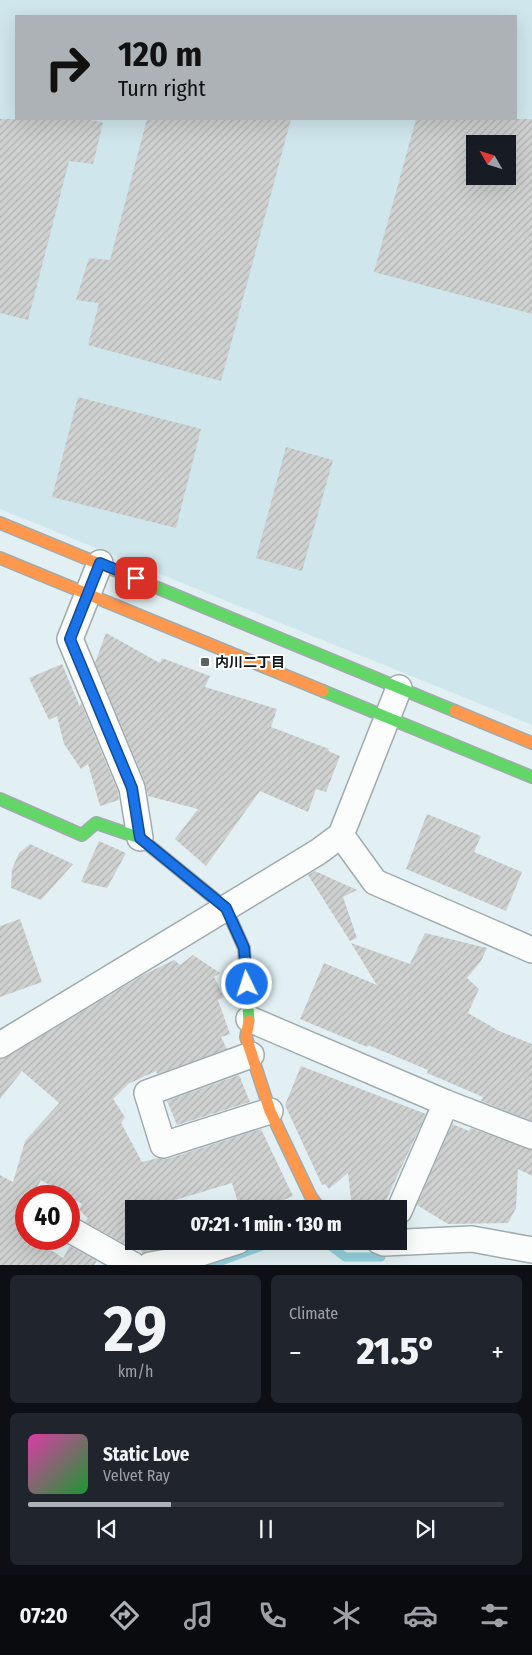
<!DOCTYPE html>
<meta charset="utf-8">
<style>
:root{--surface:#171b24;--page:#20242c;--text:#f1f3f6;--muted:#9ea1a6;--line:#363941;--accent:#acb2b5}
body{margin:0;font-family:"Fira Sans Condensed","Noto Sans JP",sans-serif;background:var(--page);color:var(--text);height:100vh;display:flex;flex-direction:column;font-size:19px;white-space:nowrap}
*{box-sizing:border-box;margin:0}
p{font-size:16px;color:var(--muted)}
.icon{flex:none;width:28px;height:28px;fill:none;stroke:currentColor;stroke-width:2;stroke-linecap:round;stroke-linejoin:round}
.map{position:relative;height:1265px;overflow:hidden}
.side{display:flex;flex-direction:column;gap:10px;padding:10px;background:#0d0f14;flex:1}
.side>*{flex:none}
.guide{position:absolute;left:15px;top:15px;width:502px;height:105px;border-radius:0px;box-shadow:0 5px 20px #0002;background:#acb2b5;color:#111;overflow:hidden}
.needle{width:32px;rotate:309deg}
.controls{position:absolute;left:466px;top:135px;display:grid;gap:10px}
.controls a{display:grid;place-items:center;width:50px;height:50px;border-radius:0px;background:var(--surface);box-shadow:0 5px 20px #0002;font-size:25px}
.speed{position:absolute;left:15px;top:1185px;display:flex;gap:10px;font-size:25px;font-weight:700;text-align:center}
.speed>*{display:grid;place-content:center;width:65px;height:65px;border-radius:50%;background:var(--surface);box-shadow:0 5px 20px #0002;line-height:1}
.speed .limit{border:8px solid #d22;background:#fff;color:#111}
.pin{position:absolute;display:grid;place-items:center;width:42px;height:42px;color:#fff;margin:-21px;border-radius:10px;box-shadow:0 2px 8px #0006}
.me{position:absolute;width:55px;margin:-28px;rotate:356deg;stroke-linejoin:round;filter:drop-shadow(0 0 4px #0008)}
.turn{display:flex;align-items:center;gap:18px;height:105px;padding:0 20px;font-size:22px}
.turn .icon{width:65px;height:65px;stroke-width:2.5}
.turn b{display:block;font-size:35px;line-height:42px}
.big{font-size:38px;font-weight:800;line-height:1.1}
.side .widget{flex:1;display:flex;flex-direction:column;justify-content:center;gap:8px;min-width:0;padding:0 18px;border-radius:8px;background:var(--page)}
.side .dial{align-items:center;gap:0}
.dial b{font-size:65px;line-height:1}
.song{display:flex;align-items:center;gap:15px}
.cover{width:60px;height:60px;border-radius:8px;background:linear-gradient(135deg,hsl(320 70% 55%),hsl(130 70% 35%))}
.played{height:5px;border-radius:2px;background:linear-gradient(90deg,var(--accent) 30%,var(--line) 30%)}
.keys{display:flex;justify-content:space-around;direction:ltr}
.heat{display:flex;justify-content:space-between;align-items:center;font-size:28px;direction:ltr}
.side .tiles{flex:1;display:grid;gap:10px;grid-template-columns:1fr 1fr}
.widget:last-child{grid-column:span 2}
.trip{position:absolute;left:125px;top:1200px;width:282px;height:50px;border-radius:0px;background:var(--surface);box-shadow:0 5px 20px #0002;font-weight:800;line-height:50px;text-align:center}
.menu{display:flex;height:80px;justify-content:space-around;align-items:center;background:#090b0e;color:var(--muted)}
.menu .icon{width:35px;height:35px}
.menu .selected{color:var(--accent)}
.menu b{font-size:22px;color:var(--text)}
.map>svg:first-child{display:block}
</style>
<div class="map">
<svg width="532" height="1265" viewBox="0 0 532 1265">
<defs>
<pattern id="building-hatch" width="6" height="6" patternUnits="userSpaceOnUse" patternTransform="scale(1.25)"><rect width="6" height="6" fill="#ced1d0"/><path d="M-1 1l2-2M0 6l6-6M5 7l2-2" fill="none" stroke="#b0b3b2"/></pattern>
</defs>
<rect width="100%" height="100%" fill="#e2f0f3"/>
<path fill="#cee6ec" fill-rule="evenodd" d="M0,0H532V725L0,509ZM16,16H516V119H16ZM475,144H508V176H475Z"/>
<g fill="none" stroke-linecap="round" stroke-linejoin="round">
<g stroke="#93d0dd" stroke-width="9">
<path d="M324,1241L345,1257H381"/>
<path d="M210,1265L276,1241"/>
</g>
</g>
<g fill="url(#building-hatch)" fill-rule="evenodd">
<path d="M0,119H90L103,123L93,164L69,161L28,320L0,313Z"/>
<path d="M147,119H291L221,381L88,345L99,303L76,300L89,258L110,260Z"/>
<path d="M416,119H532V314L374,272ZM475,144H508V176H475Z"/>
<path d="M78,397L201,429L176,528L52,497Z"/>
<path d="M286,447L333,460L302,571L256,558Z"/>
<path d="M106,633L160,663L162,658L210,676L205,687L277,709L271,727L329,749L328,751L340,756L326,792L316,789L308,812L260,791L206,866L175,839L198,809L148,796L145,782L95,663Z"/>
<path d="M62,664L80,707L81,703L118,792L119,800L100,806L88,764L81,769L64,744L57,716L49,720L29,678Z"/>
<path d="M427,814L481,836L474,852L522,872L506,911L406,869Z"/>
<path d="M99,841L126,853L107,888L81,882Z"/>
<path d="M30,844L73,864L41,900L11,888L12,869L19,853Z"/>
<path d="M315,871L357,890L343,897L357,938L350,941L308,875Z"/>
<path d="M20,919L42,982L0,997V926Z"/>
<path d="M425,933L487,948L481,961L467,978L479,989L468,1013L499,1031L532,1044V1121L481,1101L483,1097L427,1073L428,1070L368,1045L367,1047L300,1019L324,963L377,985L351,943L410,964Z"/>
<path d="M193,955L220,973L214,977L224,997L218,1000L230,1034L221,1037L227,1049L157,1074L156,1071L128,1084L113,1099L125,1117L121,1123L142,1162L158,1158L167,1159L261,1129L293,1196L262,1209H240L232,1183L145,1209H134V1241H176L170,1247L143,1253L130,1241L127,1245L85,1222L88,1218L79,1210L82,1204L41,1180L32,1196H26V1239H34L63,1258L70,1246L97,1261L94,1265H0V1175L13,1182L25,1141L59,1103L22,1071L0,1099V1059L7,1057L143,975L174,960L180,965Z"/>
<path d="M301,1066L426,1114L382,1209H352L348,1173L329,1189L325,1184L322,1185L285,1105Z"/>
<path d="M239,1075L250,1102L177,1125L167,1101Z"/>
<path d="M452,1124L469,1131L471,1128L532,1150V1176L518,1169L516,1208L508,1223L448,1224L417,1205Z"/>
</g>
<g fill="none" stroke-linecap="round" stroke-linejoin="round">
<g stroke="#a1abad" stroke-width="28">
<g id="street">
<path d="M100,563L70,639L132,788L140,838"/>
<path d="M341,835L375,882L532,950"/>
<path d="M249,1019L446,1103L532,1136"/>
<path d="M0,1045L318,852L341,835L399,688"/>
<path d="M251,1055L147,1093L163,1145L270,1111"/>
<path d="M399,1211L446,1103"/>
<path d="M69,1229L133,1265"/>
<path d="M379,1241L384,1243L472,1239L532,1250"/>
<path d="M150,1265L179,1260L238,1241"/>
</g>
</g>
<g stroke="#a1abad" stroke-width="14">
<g id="fast">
<path d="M153,586L455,711"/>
<path d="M323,691L532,777"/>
<path d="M0,799L82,835L96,823L140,838L226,908L244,948L249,1021"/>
</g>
</g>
<g stroke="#a1abad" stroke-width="14">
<g id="slow">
<path d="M0,523L153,586"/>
<path d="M0,558L323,691"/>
<path d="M455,711L532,743"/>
<path d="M249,1021L246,1037L270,1111L311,1197L320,1209"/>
</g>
</g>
<use href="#street" stroke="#fbfdfd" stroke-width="25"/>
<use href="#fast" stroke="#63d668" stroke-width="11"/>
<use href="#slow" stroke="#ff974d" stroke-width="11"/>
</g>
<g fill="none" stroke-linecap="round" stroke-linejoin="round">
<g stroke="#114b97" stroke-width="12">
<path id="route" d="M136,578L100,563L70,639L132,788L140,838L226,908L244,948L247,984"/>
</g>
<use href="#route" stroke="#1a73e8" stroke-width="9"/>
</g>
<rect fill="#586365" stroke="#fff" stroke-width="2" x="200" y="657" width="10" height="10" rx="2.5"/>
<g text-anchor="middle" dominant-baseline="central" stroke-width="4" stroke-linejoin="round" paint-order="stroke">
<g font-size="14" font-weight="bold" fill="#0e1719" stroke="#fff" text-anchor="start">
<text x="215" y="662">内川二丁目</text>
</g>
</g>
</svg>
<div class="controls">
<a><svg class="needle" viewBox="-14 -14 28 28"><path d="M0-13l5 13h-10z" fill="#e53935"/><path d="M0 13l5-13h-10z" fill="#9ea1a6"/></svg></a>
</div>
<div class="speed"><div class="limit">40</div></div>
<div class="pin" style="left:136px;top:578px;background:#d93025"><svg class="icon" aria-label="arrive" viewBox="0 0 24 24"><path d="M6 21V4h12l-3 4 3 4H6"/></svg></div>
<svg class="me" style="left:247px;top:984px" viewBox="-20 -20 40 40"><circle r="17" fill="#1a73e8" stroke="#fff" stroke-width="3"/><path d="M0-11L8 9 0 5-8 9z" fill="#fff"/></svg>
<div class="trip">07:21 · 1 min · 130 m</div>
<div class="guide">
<div class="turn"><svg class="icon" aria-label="right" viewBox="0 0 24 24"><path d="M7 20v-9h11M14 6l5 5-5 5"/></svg><div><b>120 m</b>Turn right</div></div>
</div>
</div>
<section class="side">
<div class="tiles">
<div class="widget dial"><b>29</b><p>km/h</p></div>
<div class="widget"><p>Climate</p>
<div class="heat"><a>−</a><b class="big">21.5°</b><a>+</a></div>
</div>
<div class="widget">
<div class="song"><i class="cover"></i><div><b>Static Love</b><p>Velvet Ray</p></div></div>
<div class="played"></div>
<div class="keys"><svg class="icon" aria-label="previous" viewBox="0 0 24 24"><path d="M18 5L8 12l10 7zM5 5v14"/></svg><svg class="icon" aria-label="pause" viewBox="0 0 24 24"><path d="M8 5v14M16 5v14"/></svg><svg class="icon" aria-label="next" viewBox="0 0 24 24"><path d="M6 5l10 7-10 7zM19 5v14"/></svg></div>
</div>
</div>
</section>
<nav class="menu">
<b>07:20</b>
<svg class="icon selected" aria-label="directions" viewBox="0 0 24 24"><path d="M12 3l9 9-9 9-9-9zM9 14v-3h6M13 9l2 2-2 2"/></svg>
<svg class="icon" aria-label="music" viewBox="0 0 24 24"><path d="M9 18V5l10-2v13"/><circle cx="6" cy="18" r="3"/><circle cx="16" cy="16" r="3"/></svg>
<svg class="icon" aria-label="phone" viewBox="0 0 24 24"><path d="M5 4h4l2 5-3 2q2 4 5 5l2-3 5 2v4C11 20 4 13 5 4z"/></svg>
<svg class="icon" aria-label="climate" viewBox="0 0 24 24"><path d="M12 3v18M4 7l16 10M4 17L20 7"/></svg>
<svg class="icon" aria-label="car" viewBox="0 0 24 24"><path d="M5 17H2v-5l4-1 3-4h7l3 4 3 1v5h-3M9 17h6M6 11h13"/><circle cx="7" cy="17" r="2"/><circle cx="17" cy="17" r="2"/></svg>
<svg class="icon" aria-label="filters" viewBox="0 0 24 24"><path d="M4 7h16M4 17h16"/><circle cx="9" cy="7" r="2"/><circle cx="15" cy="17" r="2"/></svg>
</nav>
